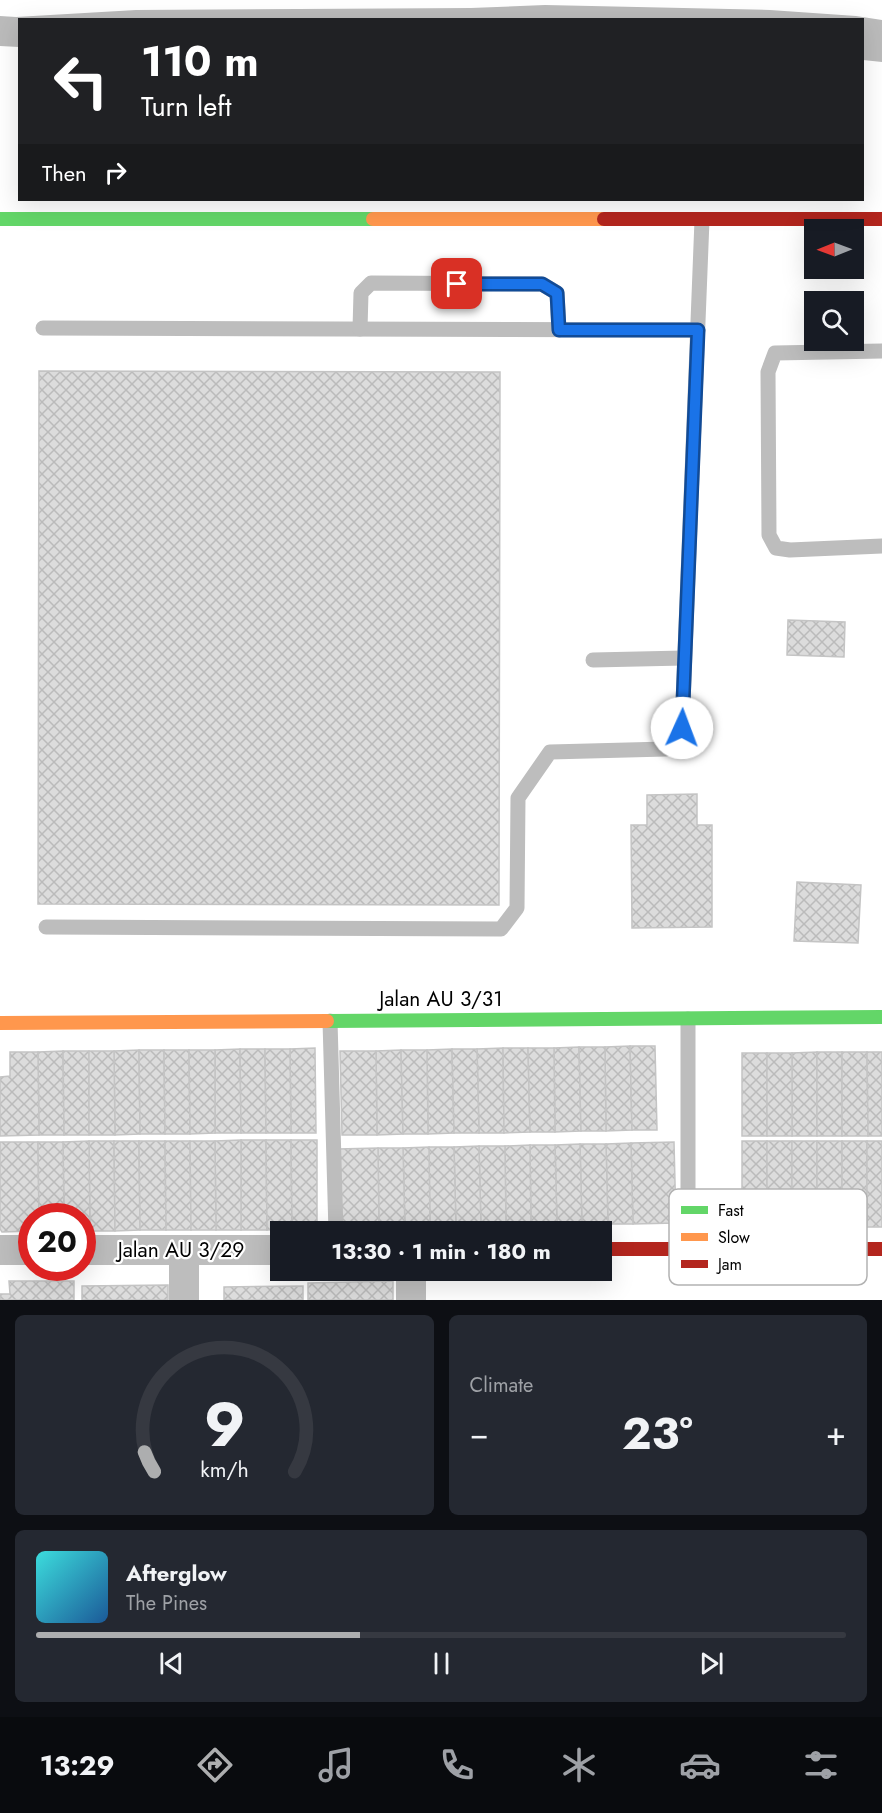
<!DOCTYPE html>
<meta charset="utf-8">
<style>
:root{--surface:#171b24;--page:#242831;--text:#f1f3f6;--muted:#9ea1a6;--line:#363941;--accent:#adaeaf}
body{margin:0;font-family:Jost,sans-serif;background:var(--page);color:var(--text);height:100vh;display:flex;flex-direction:column;font-size:22px;white-space:nowrap}
*{box-sizing:border-box;margin:0}
p{font-size:20px;color:var(--muted)}
.icon{flex:none;width:33px;height:33px;fill:none;stroke:currentColor;stroke-width:2;stroke-linecap:round;stroke-linejoin:round}
.map{position:relative;height:1300px;overflow:hidden}
.details{display:flex;flex-direction:column;gap:15px;padding:15px;background:#0d0f14;flex:1}
.details>*{flex:none}
.guide{position:absolute;left:18px;top:18px;width:846px;height:183px;border-radius:0px;box-shadow:0 6px 24px #0002;background:#202124;color:#fff;overflow:hidden}
.needle{width:39px;rotate:269deg}
.buttons{position:absolute;left:804px;top:219px;display:grid;gap:12px}
.buttons a{display:grid;place-items:center;width:60px;height:60px;border-radius:0px;background:var(--surface);box-shadow:0 6px 24px #0002;font-size:30px}
.speed{position:absolute;left:18px;top:1203px;display:flex;gap:12px;font-size:30px;font-weight:700;text-align:center}
.speed>*{display:grid;place-content:center;width:78px;height:78px;border-radius:50%;background:var(--surface);box-shadow:0 6px 24px #0002;line-height:1}
.speed .limit{border:9px solid #d22;background:#fff;color:#111}
.pin{position:absolute;display:grid;place-items:center;width:51px;height:51px;color:#fff;margin:-26px;border-radius:12px;box-shadow:0 3px 9px #0006}
.me{position:absolute;width:66px;margin:-33px;rotate:2deg;stroke-linejoin:round;filter:drop-shadow(0 0 4px #0008)}
.turn{display:flex;align-items:center;gap:21px;height:126px;padding:0 24px;font-size:27px}
.turn .icon{width:78px;height:78px;stroke-width:2.5}
.turn b{display:block;font-size:42px;line-height:51px}
.then{display:flex;align-items:center;height:57px;padding:0 24px;background:#0003;gap:12px;font-size:22px}
.big{font-size:45px;font-weight:700;line-height:1.1}
.details .tile{flex:1;display:flex;flex-direction:column;justify-content:center;gap:9px;min-width:0;padding:0 21px;border-radius:9px;background:var(--page)}
.details .dial{align-items:center;gap:0}
.dial svg{height:156px;overflow:visible;fill:none;stroke:var(--line);stroke-width:7;stroke-linecap:round;text-anchor:middle}
.dial text{fill:var(--text);stroke:none}
.song{display:flex;align-items:center;gap:18px}
.cover{width:72px;height:72px;border-radius:9px;background:linear-gradient(135deg,hsl(180 70% 55%),hsl(210 70% 35%))}
.played{height:6px;border-radius:3px;background:linear-gradient(90deg,var(--accent) 40%,var(--line) 40%)}
.keys{display:flex;justify-content:space-around;direction:ltr}
.heat{display:flex;justify-content:space-between;align-items:center;font-size:33px;direction:ltr}
.details .tiles{flex:1;display:grid;gap:15px;grid-template-columns:1fr 1fr}
.tile:last-child{grid-column:span 2}
.trip{position:absolute;left:270px;top:1221px;width:342px;height:60px;border-radius:0px;background:var(--surface);box-shadow:0 6px 24px #0002;font-weight:700;line-height:60px;text-align:center}
.tab-bar{display:flex;height:96px;justify-content:space-around;align-items:center;background:#090b0e;color:var(--muted)}
.tab-bar .icon{width:42px;height:42px}
.tab-bar .active{color:var(--accent)}
.tab-bar b{font-size:27px;color:var(--text)}
.map>svg:first-child{display:block}
</style>
<div class="map">
<svg width="882" height="1300" viewBox="0 0 882 1300">
<defs>
<pattern id="building-cross-hatch" width="8" height="8" patternUnits="userSpaceOnUse" patternTransform="scale(1.5)"><rect width="8" height="8" fill="#dcdcdc"/><path d="M0 0l8 8M0 8l8-8" fill="none" stroke="#bbb"/></pattern>
</defs>
<rect width="100%" height="100%" fill="#fff"/>
<path fill="#bbb" d="M545,5L770,10L856,16L882,20V62L863,60L862,20H20L19,47L0,46V16L16,17L136,10L471,8Z"/>
<g fill="url(#building-cross-hatch)" stroke="#c4c4c4" stroke-width="1.5">
<path d="M39,371L500,372L499,905L38,904Z"/>
<path d="M788,620L845,622L844,657L787,655Z"/>
<path d="M697,794V825H712V927L632,928L631,825H647V795Z"/>
<path d="M797,882L861,885L858,943L794,941Z"/>
<path d="M630,1046L632,1130L606,1131L605,1047Z"/>
<path d="M630,1046H655L657,1130H632Z"/>
<path d="M579,1047L581,1131L555,1132L554,1048Z"/>
<path d="M579,1047H605L606,1131H581Z"/>
<path d="M315,1048L316,1133H291L290,1049Z"/>
<path d="M503,1048L504,1133H479L477,1049Z"/>
<path d="M503,1048H528L530,1132L504,1133Z"/>
<path d="M528,1048H554L555,1132H530Z"/>
<path d="M240,1049L241,1133H215V1050Z"/>
<path d="M240,1049H265L266,1133H241Z"/>
<path d="M265,1049H290L291,1133H266Z"/>
<path d="M452,1049L454,1133L428,1134L427,1050Z"/>
<path d="M452,1049H477L479,1133H454Z"/>
<path d="M139,1050L140,1134L115,1135L114,1051Z"/>
<path d="M139,1050H164L165,1134H140Z"/>
<path d="M164,1050H189L190,1134H165Z"/>
<path d="M189,1050H215V1133L190,1134Z"/>
<path d="M401,1050L403,1134L377,1135L376,1051Z"/>
<path d="M401,1050H427L428,1134H403Z"/>
<path d="M63,1051L64,1135H39L38,1052Z"/>
<path d="M63,1051H89V1135H64Z"/>
<path d="M89,1051H114L115,1135H89Z"/>
<path d="M340,1051H376L377,1135H342Z"/>
<path d="M10,1052H38L39,1135L0,1136V1077L10,1076Z"/>
<path d="M817,1052V1136H792V1053Z"/>
<rect x="817" y="1052" width="25" height="84"/>
<path d="M842,1052H867L868,1136H842Z"/>
<path d="M867,1052H882V1136H868Z"/>
<rect x="742" y="1053" width="25" height="83"/>
<rect x="767" y="1053" width="25" height="83"/>
<path d="M241,1140H266L267,1230H241Z"/>
<path d="M241,1140V1230H216L215,1141Z"/>
<path d="M266,1140H291L292,1229L267,1230Z"/>
<path d="M291,1140H317V1229H292Z"/>
<path d="M89,1141H114L115,1231H90Z"/>
<path d="M89,1141L90,1231H82V1216H64L63,1142Z"/>
<path d="M114,1141H139L140,1230L115,1231Z"/>
<path d="M139,1141H165L166,1230H140Z"/>
<path d="M165,1141H190L191,1230H166Z"/>
<path d="M190,1141H215L216,1230H191Z"/>
<rect x="742" y="1141" width="25" height="86"/>
<rect x="767" y="1141" width="25" height="86"/>
<rect x="792" y="1141" width="25" height="86"/>
<rect x="817" y="1141" width="25" height="86"/>
<rect x="842" y="1141" width="25" height="86"/>
<rect x="867" y="1141" width="15" height="86"/>
<path d="M0,1142H38L39,1216H32V1231L2,1232L0,1229Z"/>
<path d="M38,1142H63L64,1216H39Z"/>
<path d="M674,1142L676,1223L633,1224L631,1143Z"/>
<path d="M631,1143L633,1224H608L606,1144Z"/>
<path d="M580,1144H606L608,1224L582,1225Z"/>
<path d="M580,1144L582,1225H557L555,1145Z"/>
<path d="M530,1145H555L557,1225L531,1226Z"/>
<path d="M530,1145L531,1226H506L505,1146Z"/>
<path d="M479,1146H505L506,1226L481,1227Z"/>
<path d="M479,1146L481,1227H456L454,1147Z"/>
<path d="M429,1147H454L456,1227L430,1228Z"/>
<path d="M429,1147L430,1228H405L403,1148Z"/>
<path d="M378,1148H403L405,1228L379,1229Z"/>
<path d="M378,1148L379,1229H340L338,1149Z"/>
<path d="M9,1281H74V1300H0V1294H10Z"/>
<path d="M393,1281V1300H308V1283Z"/>
<path d="M168,1285V1300H82V1286Z"/>
<path d="M303,1286V1300H224V1287Z"/>
</g>
<g fill="none" stroke-linecap="round" stroke-linejoin="round">
<g stroke="#bdbdbd" stroke-width="15">
<path d="M43,328L698,330"/>
<path d="M360,329L361,293L371,283L542,284L557,293L559,330"/>
<path d="M882,351L775,353L768,372L769,535L776,548L790,550L882,546"/>
<path d="M593,660L684,658"/>
<path d="M46,927L501,929L517,908L518,798L550,752L666,749L682,728L702,220"/>
<path d="M330,1021L336,1232"/>
<path d="M688,1249V1019"/>
</g>
<g stroke="#bdbdbd" stroke-width="30">
<path d="M0,1250H32"/>
<path d="M82,1250H280"/>
<path d="M184,1250V1300"/>
<path d="M411,1270V1300"/>
</g>
<g stroke="#63d668" stroke-width="14">
<path d="M0,219H373"/>
<path d="M327,1021L882,1017"/>
</g>
<g stroke="#ff974d" stroke-width="14">
<path d="M373,219H604"/>
<path d="M0,1023L327,1021"/>
</g>
<g stroke="#b3261e" stroke-width="14">
<path d="M604,219H882"/>
<path d="M602,1249H882"/>
</g>
</g>
<g fill="none" stroke-linecap="round" stroke-linejoin="round">
<g stroke="#114b97" stroke-width="15">
<path id="route" d="M457,284H542L557,293L559,330H698L682,728"/>
</g>
<use href="#route" stroke="#1a73e8" stroke-width="10"/>
</g>
<g text-anchor="middle" dominant-baseline="central" stroke-width="4.5" stroke-linejoin="round" paint-order="stroke">
<g font-size="21" fill="#000" stroke="#fff">
<text x="441" y="999">Jalan AU 3/31</text>
<text x="181" y="1250">Jalan AU 3/29</text>
</g>
</g>
<rect x="669" y="1189" width="198" height="96" rx="9" fill="#fff" stroke="#b2b2b2" stroke-width="1.5"/>
<rect x="681" y="1206" width="27" height="8" fill="#63d668"/>
<rect x="681" y="1233" width="27" height="8" fill="#ff974d"/>
<rect x="681" y="1260" width="27" height="8" fill="#b3261e"/>
<g font-size="16" fill="#000">
<text x="718" y="1216">Fast</text>
<text x="718" y="1243">Slow</text>
<text x="718" y="1270">Jam</text>
</g>
</svg>
<div class="buttons">
<a><svg class="needle" viewBox="-14 -14 28 28"><path d="M0-13l5 13h-10z" fill="#e53935"/><path d="M0 13l5-13h-10z" fill="#9ea1a6"/></svg></a>
<a><svg class="icon" aria-label="search" viewBox="0 0 24 24"><circle cx="10" cy="10" r="6"/><path d="M15 15l6 6"/></svg></a>
</div>
<div class="speed"><div class="limit">20</div></div>
<div class="pin" style="left:457px;top:284px;background:#d93025"><svg class="icon" aria-label="arrive" viewBox="0 0 24 24"><path d="M6 21V4h12l-3 4 3 4H6"/></svg></div>
<svg class="me" style="left:682px;top:728px" viewBox="-20 -20 40 40"><circle r="19" fill="#fff"/><path d="M0-13L10 11 0 6-10 11z" fill="#1a73e8"/></svg>
<div class="trip">13:30 · 1 min · 180 m</div>
<div class="guide">
<div class="turn"><svg class="icon" aria-label="left" viewBox="0 0 24 24"><path d="M17 20v-9H6M10 6l-5 5 5 5"/></svg><div><b>110 m</b>Turn left</div></div>
<div class="then">Then<svg class="icon" aria-label="right" viewBox="0 0 24 24"><path d="M7 20v-9h11M14 6l5 5-5 5"/></svg></div>
</div>
</div>
<section class="details">
<div class="tiles">
<div class="tile dial"><svg viewBox="0 0 100 80">
<path d="M14 69A42 42 0 1 1 86 69"/>
<path d="M14 69A42 42 0 0 1 9 59" stroke="#adaeaf"/>
<text x="50" y="56" font-size="32" font-weight="700">9</text>
<text x="50" y="72" font-size="11">km/h</text>
</svg></div>
<div class="tile"><p>Climate</p>
<div class="heat"><a>−</a><b class="big">23°</b><a>+</a></div>
</div>
<div class="tile">
<div class="song"><i class="cover"></i><div><b>Afterglow</b><p>The Pines</p></div></div>
<div class="played"></div>
<div class="keys"><svg class="icon" aria-label="previous" viewBox="0 0 24 24"><path d="M18 5L8 12l10 7zM5 5v14"/></svg><svg class="icon" aria-label="pause" viewBox="0 0 24 24"><path d="M8 5v14M16 5v14"/></svg><svg class="icon" aria-label="next" viewBox="0 0 24 24"><path d="M6 5l10 7-10 7zM19 5v14"/></svg></div>
</div>
</div>
</section>
<nav class="tab-bar">
<b>13:29</b>
<svg class="icon active" aria-label="directions" viewBox="0 0 24 24"><path d="M12 3l9 9-9 9-9-9zM9 14v-3h6M13 9l2 2-2 2"/></svg>
<svg class="icon" aria-label="music" viewBox="0 0 24 24"><path d="M9 18V5l10-2v13"/><circle cx="6" cy="18" r="3"/><circle cx="16" cy="16" r="3"/></svg>
<svg class="icon" aria-label="phone" viewBox="0 0 24 24"><path d="M5 4h4l2 5-3 2q2 4 5 5l2-3 5 2v4C11 20 4 13 5 4z"/></svg>
<svg class="icon" aria-label="climate" viewBox="0 0 24 24"><path d="M12 3v18M4 7l16 10M4 17L20 7"/></svg>
<svg class="icon" aria-label="car" viewBox="0 0 24 24"><path d="M5 17H2v-5l4-1 3-4h7l3 4 3 1v5h-3M9 17h6M6 11h13"/><circle cx="7" cy="17" r="2"/><circle cx="17" cy="17" r="2"/></svg>
<svg class="icon" aria-label="filters" viewBox="0 0 24 24"><path d="M4 7h16M4 17h16"/><circle cx="9" cy="7" r="2"/><circle cx="15" cy="17" r="2"/></svg>
</nav>
